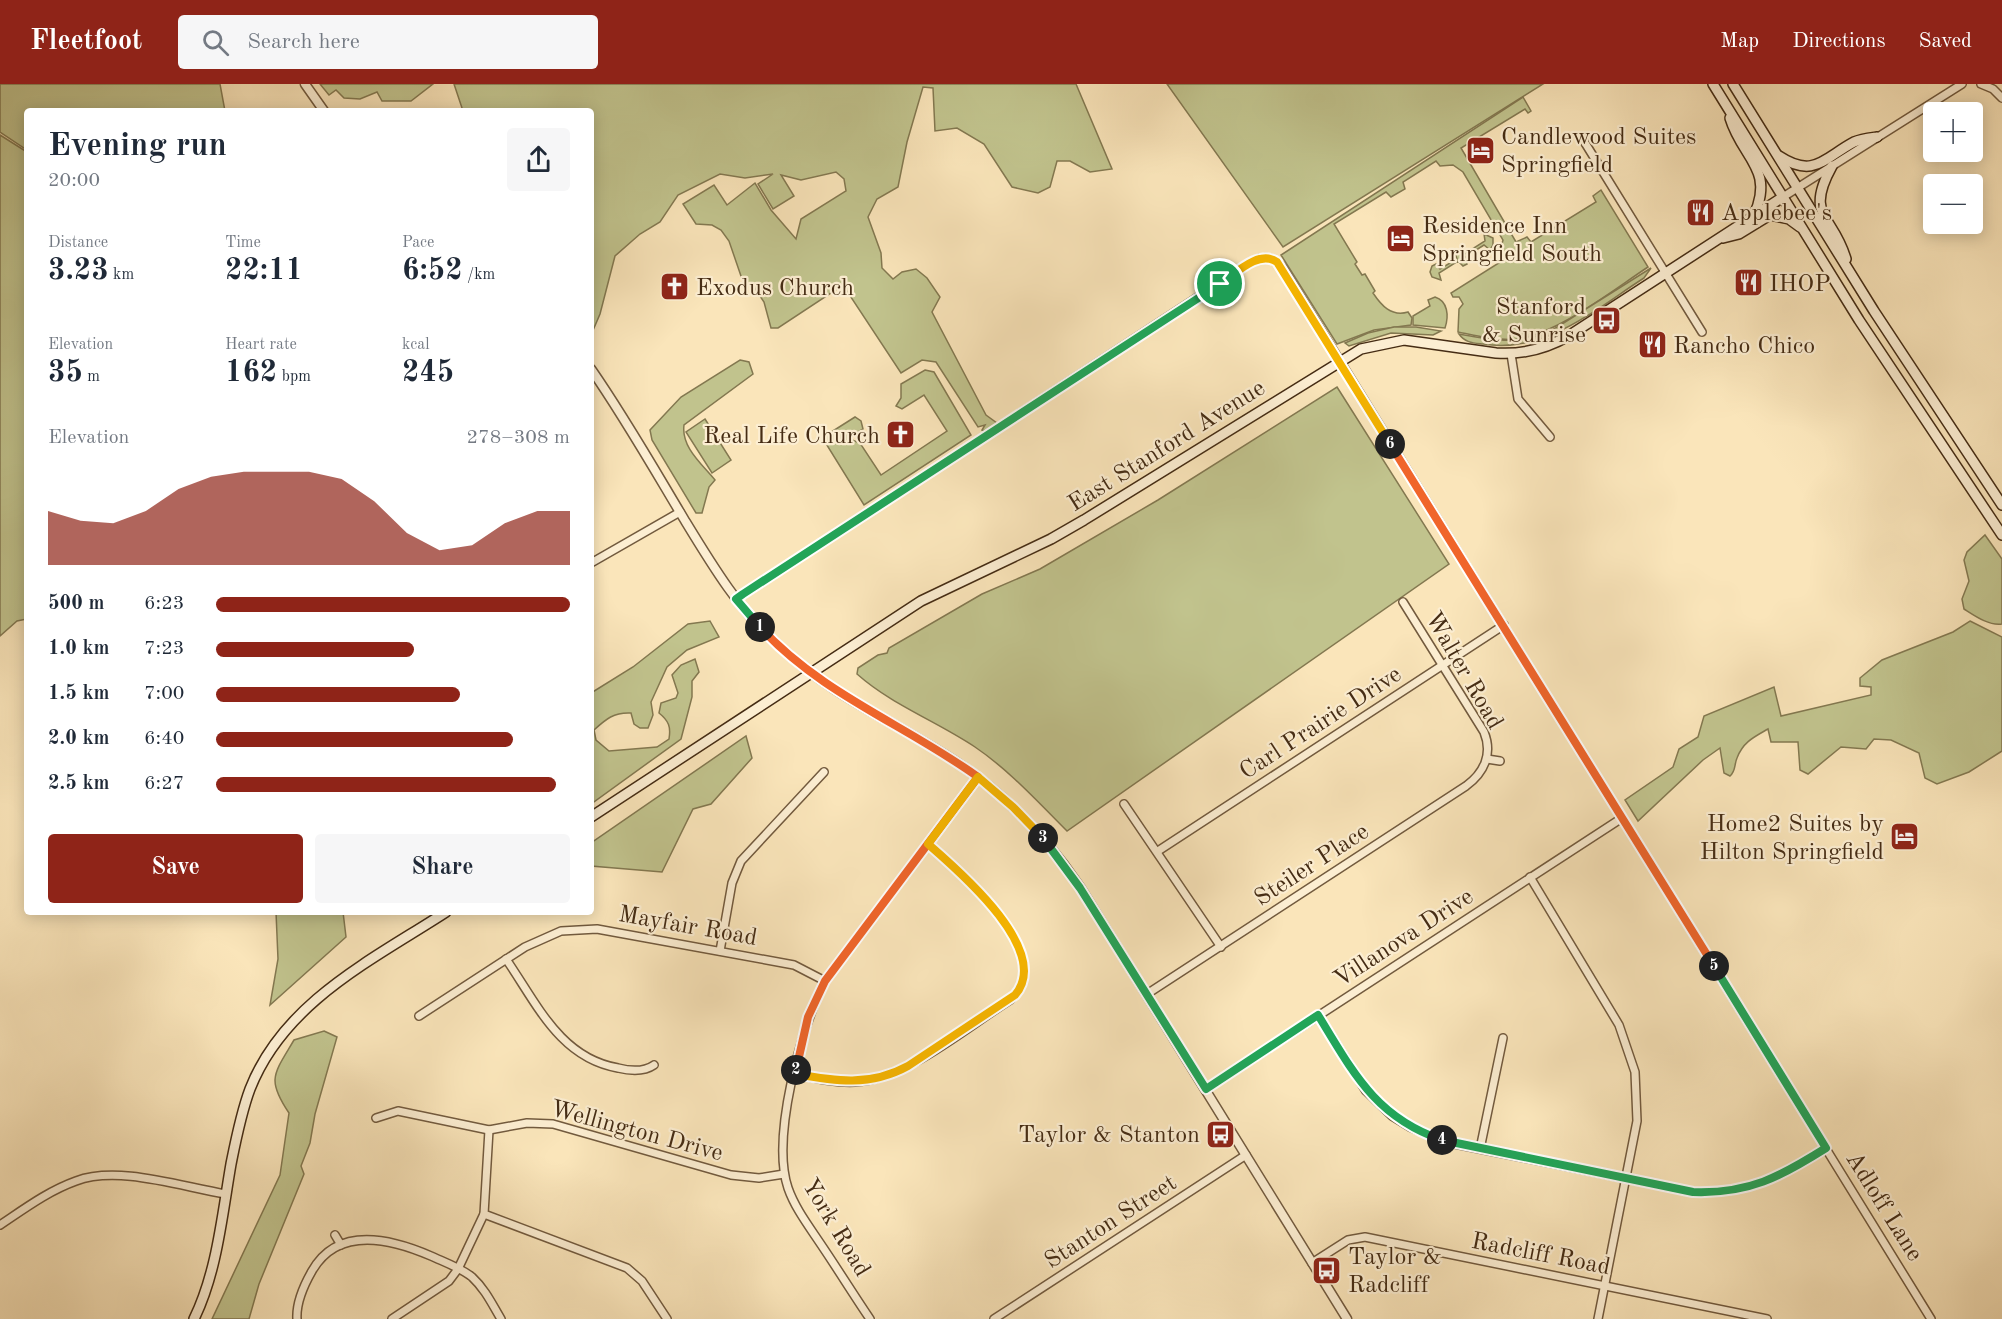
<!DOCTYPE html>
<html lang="en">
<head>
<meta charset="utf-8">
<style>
  body { margin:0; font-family:"Old Standard TT",serif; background:#f6f6f7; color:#1f2937; height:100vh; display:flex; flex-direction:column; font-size:22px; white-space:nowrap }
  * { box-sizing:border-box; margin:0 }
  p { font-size:20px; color:#747a83 }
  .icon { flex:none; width:33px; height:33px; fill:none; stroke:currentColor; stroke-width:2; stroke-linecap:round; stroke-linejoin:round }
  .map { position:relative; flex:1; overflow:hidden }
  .panel { position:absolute; left:24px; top:24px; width:570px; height:807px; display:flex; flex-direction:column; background:#fff; border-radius:6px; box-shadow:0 3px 15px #0003 }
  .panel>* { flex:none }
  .tools { position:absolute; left:1923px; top:18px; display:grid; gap:12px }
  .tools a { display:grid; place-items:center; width:60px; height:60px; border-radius:6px; background:#fff; box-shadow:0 3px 15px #0003; font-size:30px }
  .pin { position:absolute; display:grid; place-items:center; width:51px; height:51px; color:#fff; margin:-26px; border:3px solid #fff; border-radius:50%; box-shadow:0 2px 6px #0007 }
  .km { position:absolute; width:30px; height:30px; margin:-15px; border-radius:50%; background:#222; color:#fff; font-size:16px; line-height:30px; text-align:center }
  .round { display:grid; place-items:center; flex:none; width:63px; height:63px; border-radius:6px; background:#f6f6f7 }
  .summary { display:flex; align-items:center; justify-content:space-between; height:102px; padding:0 24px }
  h1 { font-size:33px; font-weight:600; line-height:45px }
  .figures { display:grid; grid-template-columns:repeat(3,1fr); gap:9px; height:102px; padding:6px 24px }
  .figures div { display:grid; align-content:center }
  .figures b { font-size:30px; font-weight:600 }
  .figures small { font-size:16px; font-weight:400 }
  .figures p { font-size:16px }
  .chart { height:168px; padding:12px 24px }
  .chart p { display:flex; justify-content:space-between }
  .chart svg { width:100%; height:108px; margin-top:6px; fill:#8f2418; opacity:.7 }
  .action { display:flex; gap:12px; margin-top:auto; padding:12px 24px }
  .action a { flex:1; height:69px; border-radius:6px; background:#8f2418; color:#fff; font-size:24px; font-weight:600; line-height:69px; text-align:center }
  .action a+a { background:#f6f6f7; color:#1f2937 }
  ul { padding:0 24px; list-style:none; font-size:20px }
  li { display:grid; grid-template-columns:96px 72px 1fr; align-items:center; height:45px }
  li i { height:15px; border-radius:8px; background:#8f2418 }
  header { display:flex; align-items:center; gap:36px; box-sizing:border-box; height:84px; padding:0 30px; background:#8f2418; color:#fff }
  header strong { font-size:28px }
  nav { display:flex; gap:33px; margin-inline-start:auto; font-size:21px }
  .search { width:420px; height:54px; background:#f6f6f7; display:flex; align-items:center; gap:15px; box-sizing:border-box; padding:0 21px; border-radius:6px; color:#747a83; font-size:22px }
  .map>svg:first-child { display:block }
</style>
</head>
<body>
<header>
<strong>Fleetfoot</strong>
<div class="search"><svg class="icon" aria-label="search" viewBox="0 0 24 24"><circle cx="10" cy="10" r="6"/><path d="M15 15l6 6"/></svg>Search here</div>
<nav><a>Map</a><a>Directions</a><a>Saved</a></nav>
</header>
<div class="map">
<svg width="2002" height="1235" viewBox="0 0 2002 1235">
  <rect width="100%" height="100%" fill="#fae5ba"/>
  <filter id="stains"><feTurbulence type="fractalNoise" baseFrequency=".00333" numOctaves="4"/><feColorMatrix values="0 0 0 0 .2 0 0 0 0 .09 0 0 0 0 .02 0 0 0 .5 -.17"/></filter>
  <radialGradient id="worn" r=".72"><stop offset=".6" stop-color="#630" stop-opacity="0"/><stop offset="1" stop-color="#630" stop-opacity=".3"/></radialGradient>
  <g fill="#c1c38d" stroke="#837850" stroke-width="1.5">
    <path d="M0,0H220L225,27H27V66L0,48Z"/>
    <path d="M320,0H433L411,17H382L377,8L360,15L344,14L336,6L329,11Z"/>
    <path d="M454,0H1076L1112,85L1090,88L1070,77H1057L1050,103L1038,109L1012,103L984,60L957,44L935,47L933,4L923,3L907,58L898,103L877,115L868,133L881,169L882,184L893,195L902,188L916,185L927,194L940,213L932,228L986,331L997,339L1007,336L986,347L982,346L985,341L978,343L936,278L922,276L901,289L843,201L778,244H771L764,218L754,203L742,195L729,157L721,146L712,141L696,140L683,120L714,101L727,121L755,99L771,126L796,155L801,135L846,107L844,95L836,88L801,96L781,91L794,112L773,125L758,100L773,90L745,94L720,90L678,111L660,138L640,150L615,172L600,230L591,251V27H463Z"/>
    <path d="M1167,0H1543L1283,163Z"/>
    <path d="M1523,13L1531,27L1528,29L1525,25L1461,64L1516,158L1527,153L1531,158L1596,118L1593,112L1601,106L1648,183C1613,206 1559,249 1518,255C1498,257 1478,252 1458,248L1459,225L1463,220L1459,213H1453L1451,209L1502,177L1499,171L1503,156L1463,88L1453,81L1440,82L1436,77L1403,98L1405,105L1391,113L1386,108L1334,140L1357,178L1355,180L1362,191L1365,190L1375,207L1373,209C1381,221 1391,233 1408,228L1412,234L1411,241L1374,246L1337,260L1281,171Z"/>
    <path d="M0,51L27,68V535L17,537L0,552Z"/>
    <path d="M1484,150L1493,154V161L1490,166L1484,161L1465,173L1467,180L1463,182L1458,177L1439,189L1441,196L1432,193L1430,188L1432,182L1436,180L1440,185L1457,175L1455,169L1458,166L1463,171L1485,157Z"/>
    <path d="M1651,184L1644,194C1594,226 1546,270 1483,260C1474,259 1465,259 1459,250C1492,256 1522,262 1554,245Z"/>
    <path d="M1435,213C1448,217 1449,232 1445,244L1413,241V232L1430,222L1428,216Z"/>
    <path d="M1394,243H1416L1441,247L1433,251L1391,249L1349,262L1345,259L1368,249Z"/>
    <path d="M740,276L749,278L753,290L684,341C681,363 702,380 715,396L709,403L702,429H696L652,356L650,346L681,313Z"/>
    <path d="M925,286L934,288L971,351L864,421L825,358V352L855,333L861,337L863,345L852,352V356L860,359L881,391L947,347L924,311L902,325L896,322L901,314V300Z"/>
    <path d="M1337,303L1449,480L1067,747C1038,718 1009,686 975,663C936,637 892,621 857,590L858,584L878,571L887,569L889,564L982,510L1040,485L1158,416Z"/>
    <path d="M705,335L731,376L712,389L686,348Z"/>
    <path d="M1985,451L2002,475V540C1989,542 1975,532 1964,525L1962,515L1969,497L1964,476L1967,468Z"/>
    <path d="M710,537L719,553L687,566L667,583L651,618L653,631L648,644H640L634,640L631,629C614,628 606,635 594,646L596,656L609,667L657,663L669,655C671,643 669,637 659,629L661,619L676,614L678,609L672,591L681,581L695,575L699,588L692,597V613L681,655L591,720V609L633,583L688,540Z"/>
    <path d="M1970,537L2002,553V667L1969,688L1937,700L1925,694L1919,669L1891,656L1874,655L1866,665L1841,663L1808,690L1800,686L1798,658H1771L1768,645C1754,653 1743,658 1737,674C1734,681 1736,687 1730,692L1724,689L1720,664L1703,676L1638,737L1625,716L1673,683L1679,665L1698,653L1704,632L1774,603L1781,632L1871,611V603L1860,602V594L1882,576L1953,548Z"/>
    <path d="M746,652L752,674L711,720L693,725L662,788L591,782V759Z"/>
    <path d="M276,828H343L346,853L270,921L278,875Z"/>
    <path d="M324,947L337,953L315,1030L310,1059L301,1082L304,1090L259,1200L249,1235H212L280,1091L289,1029C266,995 274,990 294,956Z"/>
  </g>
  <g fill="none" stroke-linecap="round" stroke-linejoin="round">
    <defs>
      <g id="minor">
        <path d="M1981,0L1993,5L2002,14"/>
        <path d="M1582,54L1702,248"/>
        <path d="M1783,113L1962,0"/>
        <path d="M1511,270L1518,315L1550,353"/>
        <path d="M591,479L680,428"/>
        <path d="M736,515L1253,177C1265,171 1274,173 1282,183L1931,1235"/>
        <path d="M1487,675L1500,677"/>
        <path d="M1124,720L1221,863"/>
        <path d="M1158,767L1504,541"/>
        <path d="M1530,793L1619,941L1635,988L1637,1037L1598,1235"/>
        <path d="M720,867L732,799L741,777L824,688"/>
        <path d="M506,875C537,920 560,974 618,984C630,987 644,988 654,981"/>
        <path d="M1147,910L1466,702C1484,689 1493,670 1484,648L1403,518"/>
        <path d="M1318,931L1366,1007L1392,1032L1410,1043L1450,1059L1693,1108C1749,1110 1780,1093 1826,1064"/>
        <path d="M419,932L525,863L561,847L597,845L794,881L825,897"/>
        <path d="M795,990C814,994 835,999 855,998C905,996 967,943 1010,916C1060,872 960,788 928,760"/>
        <path d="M1206,1005L1622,734"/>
        <path d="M376,1034L398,1027L489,1046L527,1039L553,1040L731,1091L759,1094L784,1090"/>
        <path d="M489,1046L484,1130L627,1184L642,1197L667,1235"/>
        <path d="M1480,1065L1503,954"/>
        <path d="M0,1141C24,1125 48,1107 76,1097C118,1081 182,1103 226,1110"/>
        <path d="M335,1151L341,1161"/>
        <path d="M1312,1179L1348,1156L1365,1153L1767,1235"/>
        <path d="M297,1235C296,1219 304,1201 312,1187C338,1141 392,1155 431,1172C444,1178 461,1184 472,1193C485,1205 492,1220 501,1235"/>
        <path d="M392,1235L449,1197L458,1185L484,1130"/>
        <path d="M870,1235C853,1210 837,1184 820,1159C808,1141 795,1124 788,1104C771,1054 801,943 825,897L978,693"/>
        <path d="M994,1235L1246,1071"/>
      </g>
      <g id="tertiary">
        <path d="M305,0L324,27"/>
        <path d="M591,285C625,334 654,385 684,435C712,481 739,526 779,562C833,613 900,640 961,681C1009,714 1048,756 1080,803L1347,1235"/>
      </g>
      <g id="secondary">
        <path d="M1713,0L1859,236L2002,451"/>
        <path d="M1733,0L1874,227L2002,421"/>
        <path d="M1730,34C1742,74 1775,85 1754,131"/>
        <path d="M1779,72C1814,95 1824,74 1854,58C1861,55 1870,54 1877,53"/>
        <path d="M1832,82C1804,133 1833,130 1846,175"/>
        <path d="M1723,154L1739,150L1770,131L1789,135L1800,143"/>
        <path d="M591,733L921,517L1051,455L1084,436L1361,265L1404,256L1496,269C1523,271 1546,265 1570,251L1783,113"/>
        <path d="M194,1235C217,1188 222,1132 231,1080C236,1055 241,1029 250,1005C284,918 372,876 446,828"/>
      </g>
    </defs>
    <use href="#minor" stroke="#725a3e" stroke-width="10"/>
    <use href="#tertiary" stroke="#725a3e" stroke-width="11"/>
    <use href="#secondary" stroke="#452c14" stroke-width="12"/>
    <use href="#minor" stroke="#fceed2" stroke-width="7"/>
    <use href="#tertiary" stroke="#fceed2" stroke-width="8"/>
    <use href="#secondary" stroke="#fceed2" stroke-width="9"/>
  </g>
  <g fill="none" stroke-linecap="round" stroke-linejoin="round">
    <defs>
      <path id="split-1" d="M760,543L736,515L743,510L1220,200"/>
      <path id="split-2" d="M760,543C821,610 906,641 978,693L825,897L808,933L796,986"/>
      <path id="split-3" d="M796,986L795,990C835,997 870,1003 908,982L1015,911C1053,867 959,787 928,760L978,693L1013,723L1043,754"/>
      <path id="split-4" d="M1043,754L1080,804L1206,1005L1318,931C1353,988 1375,1033 1442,1056"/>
      <path id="split-5" d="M1442,1056L1693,1108C1749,1110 1780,1093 1826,1064L1714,882"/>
      <path id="split-6" d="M1390,360L1714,882"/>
      <path id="split-7" d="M1220,200C1235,190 1259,165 1277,178L1390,360"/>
    </defs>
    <use href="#split-1" stroke="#fff" stroke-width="12"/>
    <use href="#split-2" stroke="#fff" stroke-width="12"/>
    <use href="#split-3" stroke="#fff" stroke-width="12"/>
    <use href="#split-4" stroke="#fff" stroke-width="12"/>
    <use href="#split-5" stroke="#fff" stroke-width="12"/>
    <use href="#split-6" stroke="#fff" stroke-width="12"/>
    <use href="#split-7" stroke="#fff" stroke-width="12"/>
    <use href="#split-1" stroke="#22a559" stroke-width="8"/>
    <use href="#split-2" stroke="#f0652b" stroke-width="8"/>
    <use href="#split-3" stroke="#f5b400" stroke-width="8"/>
    <use href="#split-4" stroke="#22a559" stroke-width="8"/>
    <use href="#split-5" stroke="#22a559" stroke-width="8"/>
    <use href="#split-6" stroke="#f0652b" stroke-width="8"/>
    <use href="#split-7" stroke="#f5b400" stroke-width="8"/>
  </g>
  <defs>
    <symbol id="hotel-square" viewBox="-11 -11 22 22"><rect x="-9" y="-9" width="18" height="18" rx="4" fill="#8f2418" stroke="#fceed2"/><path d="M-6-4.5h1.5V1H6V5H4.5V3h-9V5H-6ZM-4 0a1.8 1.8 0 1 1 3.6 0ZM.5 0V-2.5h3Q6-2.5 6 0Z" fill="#fff"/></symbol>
    <symbol id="restaurant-square" viewBox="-11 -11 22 22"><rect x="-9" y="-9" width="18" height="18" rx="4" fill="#8f2418" stroke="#fceed2"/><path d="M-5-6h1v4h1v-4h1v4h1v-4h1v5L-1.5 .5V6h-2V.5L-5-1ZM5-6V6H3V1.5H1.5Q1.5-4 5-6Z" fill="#fff"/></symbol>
    <symbol id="church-square" viewBox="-11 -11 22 22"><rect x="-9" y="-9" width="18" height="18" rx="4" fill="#8f2418" stroke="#fceed2"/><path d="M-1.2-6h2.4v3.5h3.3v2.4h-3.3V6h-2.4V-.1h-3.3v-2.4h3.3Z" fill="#fff"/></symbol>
    <symbol id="bus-square" viewBox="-11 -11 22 22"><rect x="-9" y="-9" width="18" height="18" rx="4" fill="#8f2418" stroke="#fceed2"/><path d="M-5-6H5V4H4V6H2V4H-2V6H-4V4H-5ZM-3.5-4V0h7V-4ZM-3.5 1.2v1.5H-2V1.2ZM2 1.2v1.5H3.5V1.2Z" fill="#fff"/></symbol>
  </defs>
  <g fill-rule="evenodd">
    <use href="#hotel-square" x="1464" y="50" width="33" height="33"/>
    <use href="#restaurant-square" x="1684" y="112" width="33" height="33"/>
    <use href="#hotel-square" x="1384" y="138" width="33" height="33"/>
    <use href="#restaurant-square" x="1732" y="182" width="33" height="33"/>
    <use href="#church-square" x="658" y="186" width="33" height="33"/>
    <use href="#bus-square" x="1590" y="220" width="33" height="33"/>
    <use href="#restaurant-square" x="1636" y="244" width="33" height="33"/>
    <use href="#church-square" x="884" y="334" width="33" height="33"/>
    <use href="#hotel-square" x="1888" y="736" width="33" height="33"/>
    <use href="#bus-square" x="1204" y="1034" width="33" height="33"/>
    <use href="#bus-square" x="1310" y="1170" width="33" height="33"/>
  </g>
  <g text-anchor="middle" stroke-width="4.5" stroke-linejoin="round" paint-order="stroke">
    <g font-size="24" fill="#452c14" stroke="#fceed2" text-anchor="start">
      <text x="1501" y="60">Candlewood Suites<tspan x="1501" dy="28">Springfield</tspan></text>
      <text x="1721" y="136">Applebee's</text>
      <text x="1422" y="149">Residence Inn<tspan x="1422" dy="28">Springfield South</tspan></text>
      <text x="1769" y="207">IHOP</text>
      <text x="696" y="211">Exodus Church</text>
      <text x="1586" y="230" text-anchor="end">Stanford<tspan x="1586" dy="28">&amp; Sunrise</tspan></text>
      <text x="1673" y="269">Rancho Chico</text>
      <text x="880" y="359" text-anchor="end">Real Life Church</text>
      <text x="1884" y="747" text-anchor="end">Home2 Suites by<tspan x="1884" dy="28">Hilton Springfield</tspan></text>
      <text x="1200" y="1058" text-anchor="end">Taylor &amp; Stanton</text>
      <text x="1348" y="1180">Taylor &amp;<tspan x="1348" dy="28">Radcliff</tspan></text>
    </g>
    <g font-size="24" fill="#452c14" stroke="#fceed2">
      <text transform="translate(1166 361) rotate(-32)" y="8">East Stanford Avenue</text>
      <text transform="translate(1465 586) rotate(60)" y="8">Walter Road</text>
      <text transform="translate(1320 638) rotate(-33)" y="8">Carl Prairie Drive</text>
      <text transform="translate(1311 780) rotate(-33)" y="8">Steiler Place</text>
      <text transform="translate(688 841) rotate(10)" y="8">Mayfair Road</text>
      <text transform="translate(1403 853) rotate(-33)" y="8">Villanova Drive</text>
      <text transform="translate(637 1046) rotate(15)" y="8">Wellington Drive</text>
      <text transform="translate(1885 1122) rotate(58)" y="8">Adloff Lane</text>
      <text transform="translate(1110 1137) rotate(-33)" y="8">Stanton Street</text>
      <text transform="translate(837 1143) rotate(59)" y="8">York Road</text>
      <text transform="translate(1541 1169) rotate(11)" y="8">Radcliff Road</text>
    </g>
  </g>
  <rect width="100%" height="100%" filter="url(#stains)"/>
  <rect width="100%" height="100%" fill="url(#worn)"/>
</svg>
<div class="tools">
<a>+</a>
<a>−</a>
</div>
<div class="pin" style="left:1220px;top:200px;background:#1e9e55"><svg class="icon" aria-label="arrive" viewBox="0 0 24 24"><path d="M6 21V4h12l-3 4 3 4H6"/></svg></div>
<b class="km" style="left:760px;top:543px">1</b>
<b class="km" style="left:796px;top:986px">2</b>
<b class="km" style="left:1043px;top:754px">3</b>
<b class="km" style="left:1442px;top:1056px">4</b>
<b class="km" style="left:1714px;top:882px">5</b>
<b class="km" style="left:1390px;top:360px">6</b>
<section class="panel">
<div class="summary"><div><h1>Evening run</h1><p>20:00</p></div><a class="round"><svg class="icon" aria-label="share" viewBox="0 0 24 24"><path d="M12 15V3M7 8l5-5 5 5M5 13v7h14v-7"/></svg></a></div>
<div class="figures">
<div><p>Distance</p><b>3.23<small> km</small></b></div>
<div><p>Time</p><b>22:11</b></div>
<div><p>Pace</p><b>6:52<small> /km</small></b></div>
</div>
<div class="figures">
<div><p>Elevation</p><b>35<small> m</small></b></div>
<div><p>Heart rate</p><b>162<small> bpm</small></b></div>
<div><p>kcal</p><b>245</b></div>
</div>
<div class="chart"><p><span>Elevation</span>278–308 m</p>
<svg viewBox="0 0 160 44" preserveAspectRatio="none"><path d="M0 44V22L10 26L20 27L30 22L40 13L50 8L60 6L70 6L80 6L90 9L100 18L110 31L120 38L130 36L140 27L150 22L160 22V44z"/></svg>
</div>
<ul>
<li><b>500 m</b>6:23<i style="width:100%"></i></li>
<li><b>1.0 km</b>7:23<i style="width:56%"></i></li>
<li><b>1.5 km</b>7:00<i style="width:69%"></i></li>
<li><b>2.0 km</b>6:40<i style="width:84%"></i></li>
<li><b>2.5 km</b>6:27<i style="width:96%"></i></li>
</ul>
<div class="action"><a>Save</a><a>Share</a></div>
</section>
</div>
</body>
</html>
